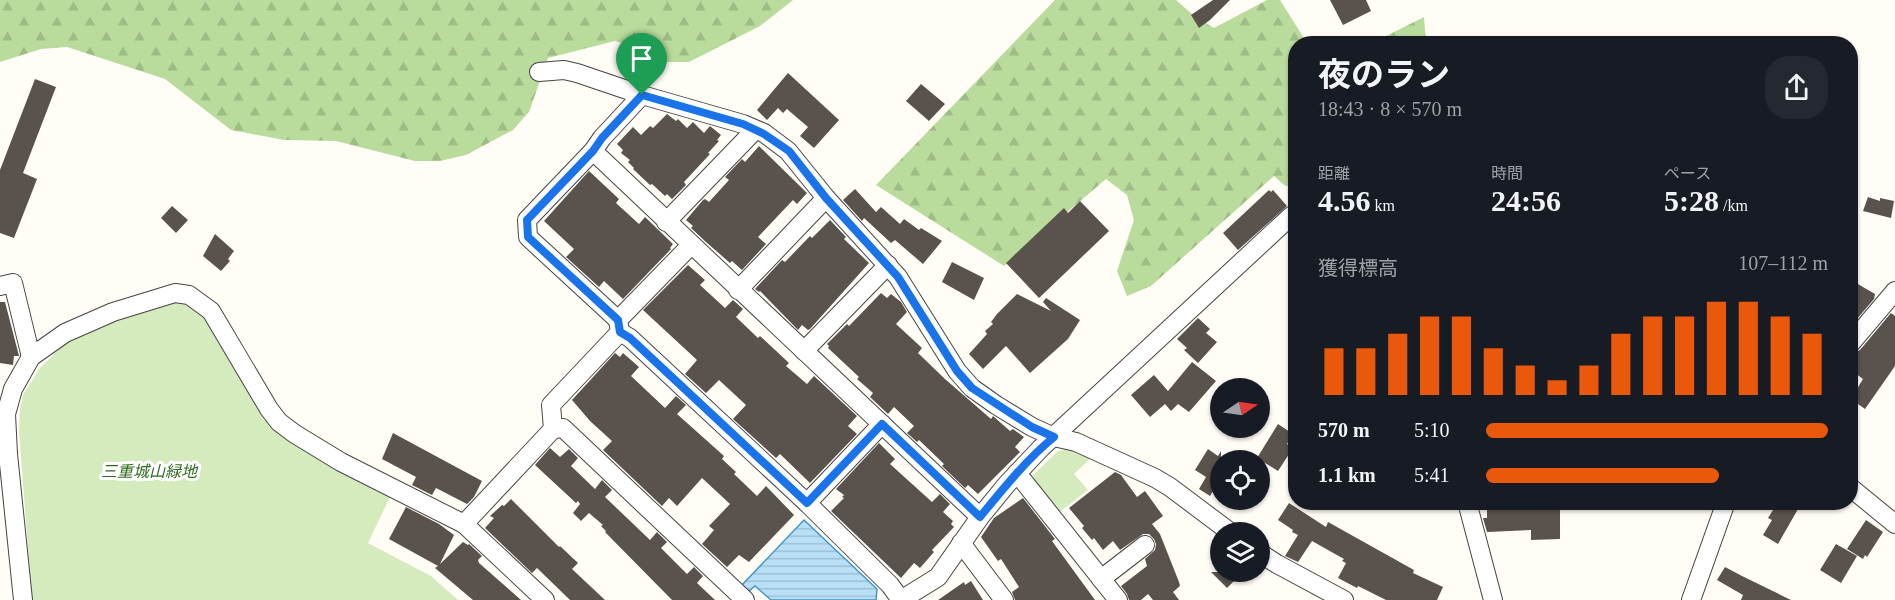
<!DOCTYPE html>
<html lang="ja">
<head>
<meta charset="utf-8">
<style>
  body { margin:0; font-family:"Times New Roman","Noto Sans JP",serif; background:#242831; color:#f1f3f6; height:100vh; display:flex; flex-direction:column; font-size:22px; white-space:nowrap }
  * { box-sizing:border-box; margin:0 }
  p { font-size:20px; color:#9ea1a6 }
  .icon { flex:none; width:33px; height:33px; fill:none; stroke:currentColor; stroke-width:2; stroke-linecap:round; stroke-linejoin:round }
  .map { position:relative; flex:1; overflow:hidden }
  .details { position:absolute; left:1288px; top:36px; width:570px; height:474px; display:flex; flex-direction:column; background:#171b24; border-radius:24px; box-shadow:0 2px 4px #0004 }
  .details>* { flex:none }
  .needle { width:39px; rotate:77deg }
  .fabs { position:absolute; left:1210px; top:378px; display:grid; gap:12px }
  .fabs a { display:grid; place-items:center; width:60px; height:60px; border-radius:50%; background:#171b24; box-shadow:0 2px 4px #0004; font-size:30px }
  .pin { position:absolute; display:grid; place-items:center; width:51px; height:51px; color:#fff; margin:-62px -26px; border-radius:50% 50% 50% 0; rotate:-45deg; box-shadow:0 0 6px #0007 }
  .pin .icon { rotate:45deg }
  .round { display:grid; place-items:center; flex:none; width:63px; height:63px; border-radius:24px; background:#242831 }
  .summary { display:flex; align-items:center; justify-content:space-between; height:102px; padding:0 30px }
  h1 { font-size:33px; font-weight:700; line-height:45px }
  .figures { display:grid; grid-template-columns:repeat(3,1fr); gap:9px; height:102px; padding:6px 30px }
  .figures div { display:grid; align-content:center }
  .figures b { font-size:30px; font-weight:700 }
  .figures small { font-size:16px; font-weight:400 }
  .figures p { font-size:16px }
  .chart { height:168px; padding:12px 30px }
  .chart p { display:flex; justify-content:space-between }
  .chart svg { width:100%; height:108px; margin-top:6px; stroke:#ea580c; stroke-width:6 }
  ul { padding:0 30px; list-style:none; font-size:20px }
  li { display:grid; grid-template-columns:96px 72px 1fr; align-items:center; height:45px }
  li i { height:15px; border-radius:8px; background:#ea580c }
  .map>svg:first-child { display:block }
</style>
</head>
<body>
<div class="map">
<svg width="1895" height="600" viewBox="0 0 1895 600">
  <defs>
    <pattern id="forest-firs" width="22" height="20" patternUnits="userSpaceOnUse" patternTransform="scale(1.5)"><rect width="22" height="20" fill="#b9dc9c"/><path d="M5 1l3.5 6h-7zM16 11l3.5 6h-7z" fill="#9ebc85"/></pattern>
    <pattern id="water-rules" width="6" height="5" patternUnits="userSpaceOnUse" patternTransform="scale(1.5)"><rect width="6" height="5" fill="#b9e0f7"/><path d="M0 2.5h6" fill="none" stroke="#9ebfd3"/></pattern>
  </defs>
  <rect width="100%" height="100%" fill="#fffdf5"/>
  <g fill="#d5ebbd">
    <path d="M173,302H181L202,314L262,413L390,497L368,543L431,576L458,600H32L19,432L20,408L24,393L40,368L67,341L145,309Z"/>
    <path d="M1072,448L1092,457L1074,474L1088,490L1057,514L1035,484L1033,475L1058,451Z"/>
  </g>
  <g fill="url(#forest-firs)">
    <path d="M0,0H793L760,26L689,62H664L640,48L615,41L548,58L529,112L513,130L466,155L440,161H415L336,141L284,140L231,130L165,79L67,47L41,49L0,62Z"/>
    <path d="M1055,0H1176L1193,15L1214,28L1267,0H1280L1307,43L1296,44V189L1284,185L1274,176L1151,286L1127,296L1117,271L1134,220L1127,195L1106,179L1004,266L876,185Z"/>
    <path d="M1424,17L1426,43H1372Z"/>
  </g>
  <path fill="url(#water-rules)" stroke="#3f96cf" stroke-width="1.5" d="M804,520L877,589L876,600H771L755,586L748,592L741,586Z"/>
  <g fill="#5a524d">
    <path d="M1213,0H1230L1210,20L1199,28L1191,15Z"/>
    <path d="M1330,0H1366L1371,11L1343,25Z"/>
    <path d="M788,73L839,120L814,148L800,136L808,127L787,109L783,113L778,108L767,120L757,110Z"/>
    <path d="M35,79L56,87L23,173L37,179L14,238L0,233V170Z"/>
    <path d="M921,84L945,104L929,121L906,101Z"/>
    <path d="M667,114L676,121L678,119L687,128L693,122L704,133L710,126L721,135L717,140L719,141L708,153L710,154L684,182L686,185L672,199L667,194L665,196L652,184L650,185L633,169L634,168L628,162L630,160L621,153L623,150L617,144L633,127L641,135L650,126L653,128Z"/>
    <path d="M759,146L807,193L797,204L793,200L758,237L766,244L742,270L732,261L730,263L706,242L691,228L693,226L686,220L703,200L705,199L709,202L729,180L725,177L742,159L745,162Z"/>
    <path d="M589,171L619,199L616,203L639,224L645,217L673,244L670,248L671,249L623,299L604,281L599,287L566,257L574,249L544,221Z"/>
    <path d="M855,189L876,212L881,207L900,224L904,219L919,230L921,228L942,241L923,264L895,240L891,243L864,218L862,221L843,200Z"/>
    <path d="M1269,190L1271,192L1273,190L1287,206L1238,250L1223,233Z"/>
    <path d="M1868,197L1880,201V198L1894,201L1891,218L1863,211Z"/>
    <path d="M1080,201L1109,231L1039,298L1006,263L1064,208L1068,213Z"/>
    <path d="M172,206L188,220L176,233L161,218Z"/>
    <path d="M830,220L846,237L844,239L869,263L810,329L808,330L802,325L798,330L760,291L759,292L755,289L782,260L785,262L810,236L812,238Z"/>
    <path d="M215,234L234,251L228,259L230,261L221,271L203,256Z"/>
    <path d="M952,262L984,278L974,300L942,282Z"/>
    <path d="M688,265L705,280L700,285L725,308L733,300L743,309L736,317L758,338L760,336L789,363L786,366L807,384L814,376L857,416L848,426L857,434L810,483L780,454L776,458L733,419L746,405L719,380L706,393L685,374L697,360L643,310Z"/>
    <path d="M1851,280L1875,294L1874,299L1851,326Z"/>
    <path d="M881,293L887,298L891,294L901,302L907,312L896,324L922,348L918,353L945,379L991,419L993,416L1010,431L1013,429L1024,437L1015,447L1020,452L978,494L968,485L965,488L942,466L944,464L919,440L917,442L907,433L914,426L894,407L888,414L870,397L873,393L857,379L859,377L828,348L829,346L827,344L847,324L849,326Z"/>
    <path d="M1017,294L1051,311L1043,302L1046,298L1080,320L1068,339L1030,373L1006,346L983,369L969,354L987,334L985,331L993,324L991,322L997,314Z"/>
    <path d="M0,302H5L19,356H14L13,365L0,363Z"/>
    <path d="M1891,313L1895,316V366L1865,409L1851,399L1863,379L1851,370V354L1860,350Z"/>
    <path d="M1198,318L1210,329L1206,333L1217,342L1198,363L1184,350L1187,348L1177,339Z"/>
    <path d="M615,353L620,357L623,353L639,367L631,376L665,408L676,396L686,405L677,414L724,456L722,459L736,472L734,474L757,496L766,486L794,515L749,562L739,555L727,567L702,544L714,530L709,526L730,504L702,478L677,506L669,498L662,506L603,450L612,441L590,421L572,400Z"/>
    <path d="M1192,362L1216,381L1189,412L1178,404L1171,411L1165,404L1150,417L1131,395L1154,375L1168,391Z"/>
    <path d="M1278,424L1293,434L1287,444L1293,448L1278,471L1257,458Z"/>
    <path d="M393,433L482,481L474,497L467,504L436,488L432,495L412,485L416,477L382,459Z"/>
    <path d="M879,443L895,459L890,464L932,502L940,494L950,504L943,512L953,521L951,524L954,527L932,550L934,552L920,568L914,563L901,578L831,511L844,498L842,497L844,495L836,489Z"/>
    <path d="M550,448L560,457L569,449L578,458L571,466L595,489L602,480L612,490L605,497L650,540L657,532L667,542L661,548L687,574L694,567L703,576L697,583L715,600H672L605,532L606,531L601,526L603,525L589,513L581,521L573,513L580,504L578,501L576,503L535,465Z"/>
    <path d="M1208,449L1218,456L1221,451V486L1217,484L1210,496L1199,489L1206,477L1195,470Z"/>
    <path d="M1115,472L1121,475L1137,497L1145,491L1163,516L1152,524L1160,534L1179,582L1180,586L1173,592L1179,600H1153L1148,594L1141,600H1129L1127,594L1121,586L1147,566L1145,559L1155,550L1156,544L1154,539L1149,534H1143L1120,550L1113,541L1103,550L1094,538L1092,540L1082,528L1084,526L1069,508Z"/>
    <path d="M1023,498L1055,539L1052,541L1095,600H1015L1012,592L1019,587L1001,559L998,561L981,537L994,518Z"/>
    <path d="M511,499L559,547L560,546L578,563L572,569L605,600H570L537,568L532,573L485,528L494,518L490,516L502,505L504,506Z"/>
    <path d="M1498,502H1560V539L1531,540V530L1487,532L1483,518H1487V505H1498Z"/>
    <path d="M1778,502H1802L1778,544L1763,535L1772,520L1768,518Z"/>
    <path d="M1289,503L1326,527L1328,522L1414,570L1413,573L1443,587L1437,600H1386L1358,586L1357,588L1338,578L1346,563L1342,561L1344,559L1312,541L1298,562L1285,556L1298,535L1292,532L1293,530L1278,520Z"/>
    <path d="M406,507L439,524L454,535L440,564L463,542L468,545L469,544L482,556L478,560L479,563L521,600H473L435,568L438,566L389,539Z"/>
    <path d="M1866,520L1883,532L1867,557L1865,555L1863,559L1847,549Z"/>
    <path d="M1836,544L1857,556L1841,583L1820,570Z"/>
    <path d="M1725,567L1742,576L1791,600H1741L1743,595L1717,580Z"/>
    <path d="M1211,572H1243L1227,588Z"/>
    <path d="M971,581L983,600H938L964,582L965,585Z"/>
  </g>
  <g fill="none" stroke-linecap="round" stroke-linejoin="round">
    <defs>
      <g id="minor">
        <path d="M539,72L564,70L577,73L642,95L743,124L764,133L788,151L826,198L898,277L957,371L972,388L996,405L1032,427L1054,437L1076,442L1155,478L1170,487L1230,532"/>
        <path d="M593,151L980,517"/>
        <path d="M666,222L755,130"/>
        <path d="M0,286L13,283L31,357"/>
        <path d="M738,290L826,198"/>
        <path d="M618,320L528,237L527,220L593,151L602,138L642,95"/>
        <path d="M620,332L630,338L807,503L890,585L901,600"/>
        <path d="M1851,343L1895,291"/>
        <path d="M804,351L888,265"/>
        <path d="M553,429L563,428L745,600"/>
        <path d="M1017,473L1118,600"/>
        <path d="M1851,488L1895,524"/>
        <path d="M1467,502L1493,600"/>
        <path d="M807,503L882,424"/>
        <path d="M464,524L553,429L551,405L620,332L618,320L691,245"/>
        <path d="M961,543L1004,600"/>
        <path d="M1260,553L1277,564L1344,600"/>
        <path d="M1101,579L1145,545"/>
        <path d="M23,600L8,454L6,414L13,389L31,357L65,333L113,312L175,293L189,295L211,311L269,409L279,422L295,434L341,462L464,524L545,600"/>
        <path d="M901,600L938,577L980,517L1007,484L1041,448L1291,216"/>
        <path d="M1691,600L1726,502"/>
      </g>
    </defs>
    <use href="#minor" stroke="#444" stroke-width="20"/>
    <use href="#minor" stroke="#fff" stroke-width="18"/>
  </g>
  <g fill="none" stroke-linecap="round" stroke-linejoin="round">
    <defs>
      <path id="route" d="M642,95L743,124L764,134L789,151L826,198L898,277L957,371L972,388L1032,427L1054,437C1026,460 1003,489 980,517L882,424L807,503L630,338L620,332L618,320L528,237L527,220L593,151L602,138Z"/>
    </defs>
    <use href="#route" stroke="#fff" stroke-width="12"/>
    <use href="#route" stroke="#1a73e8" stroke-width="8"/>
  </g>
  <g text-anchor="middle" stroke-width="6" stroke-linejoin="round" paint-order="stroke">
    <g font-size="16" font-style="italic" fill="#2f6b1f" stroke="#fff">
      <text x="149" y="477">三重城山緑地</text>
    </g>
  </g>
</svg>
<div class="fabs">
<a><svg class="needle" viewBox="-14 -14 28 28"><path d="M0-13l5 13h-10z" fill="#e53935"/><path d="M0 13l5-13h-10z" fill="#9ea1a6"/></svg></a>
<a><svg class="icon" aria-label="locate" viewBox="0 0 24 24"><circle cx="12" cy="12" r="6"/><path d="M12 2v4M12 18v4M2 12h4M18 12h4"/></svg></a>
<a><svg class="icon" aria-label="layers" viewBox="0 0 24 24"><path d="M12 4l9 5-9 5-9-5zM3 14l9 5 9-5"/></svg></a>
</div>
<div class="pin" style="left:642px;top:95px;background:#1e9e55"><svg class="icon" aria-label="arrive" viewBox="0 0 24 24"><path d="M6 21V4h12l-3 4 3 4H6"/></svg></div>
<section class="details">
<div class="summary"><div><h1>夜のラン</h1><p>18:43 · 8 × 570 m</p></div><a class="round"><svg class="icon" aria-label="share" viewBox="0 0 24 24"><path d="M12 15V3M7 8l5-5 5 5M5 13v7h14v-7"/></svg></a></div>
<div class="figures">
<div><p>距離</p><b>4.56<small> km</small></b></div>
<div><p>時間</p><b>24:56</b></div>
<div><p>ペース</p><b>5:28<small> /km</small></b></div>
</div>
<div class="chart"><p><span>獲得標高</span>107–112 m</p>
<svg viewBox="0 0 160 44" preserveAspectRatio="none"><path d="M5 44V25M15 44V25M25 44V19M35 44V12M45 44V12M55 44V25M65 44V32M75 44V38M85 44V32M95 44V19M105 44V12M115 44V12M125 44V6M135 44V6M145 44V12M155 44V19"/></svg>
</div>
<ul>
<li><b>570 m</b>5:10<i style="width:100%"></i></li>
<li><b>1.1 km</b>5:41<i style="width:68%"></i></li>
</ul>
</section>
</div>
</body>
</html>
